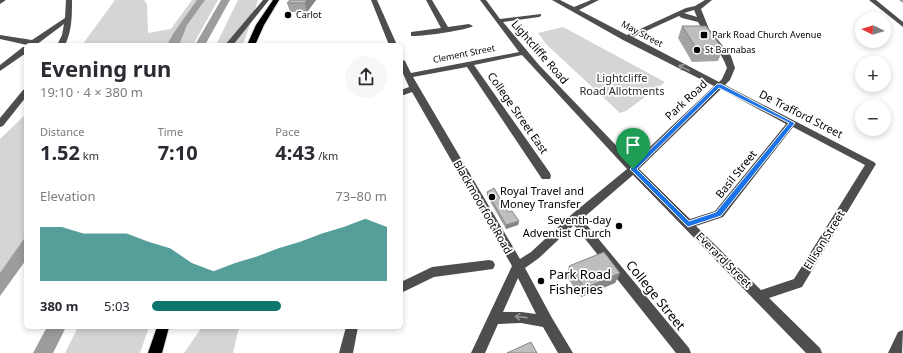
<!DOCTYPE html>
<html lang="en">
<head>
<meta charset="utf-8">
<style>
  body { margin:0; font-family:"Noto Sans",sans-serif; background:#f7f7f7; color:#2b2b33; height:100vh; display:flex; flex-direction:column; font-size:15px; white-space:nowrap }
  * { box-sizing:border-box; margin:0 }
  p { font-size:13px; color:#7c7c81 }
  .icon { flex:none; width:22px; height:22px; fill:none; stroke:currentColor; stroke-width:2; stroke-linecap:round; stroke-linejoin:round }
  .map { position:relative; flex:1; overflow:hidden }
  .details { position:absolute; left:24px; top:43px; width:379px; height:286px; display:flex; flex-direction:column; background:#fff; border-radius:6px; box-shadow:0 2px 6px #0003 }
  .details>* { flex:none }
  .needle { width:26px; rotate:275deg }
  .controls { position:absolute; left:855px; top:12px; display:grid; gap:8px }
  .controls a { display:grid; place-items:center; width:36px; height:36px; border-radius:50%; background:#fff; box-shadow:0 2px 6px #0003; font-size:20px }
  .pin { position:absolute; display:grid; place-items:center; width:34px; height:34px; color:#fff; margin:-41px -17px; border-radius:50% 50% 50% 0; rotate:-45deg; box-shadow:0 0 4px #0007 }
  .pin .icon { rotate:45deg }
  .round { display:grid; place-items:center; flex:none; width:42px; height:42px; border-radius:21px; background:#f7f7f7 }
  .headline { display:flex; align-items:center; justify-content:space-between; height:68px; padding:0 16px }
  h1 { font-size:22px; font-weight:700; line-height:30px }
  .stats { display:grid; grid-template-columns:repeat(3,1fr); gap:6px; height:68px; padding:4px 16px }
  .stats div { display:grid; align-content:center }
  .stats b { font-size:20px; font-weight:700 }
  .stats small { font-size:11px; font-weight:400 }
  .stats p { font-size:11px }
  .chart { height:112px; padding:8px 16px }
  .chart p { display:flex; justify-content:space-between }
  .chart svg { width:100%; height:72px; margin-top:4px; fill:#0f766e; opacity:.7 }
  ul { padding:0 16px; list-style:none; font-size:13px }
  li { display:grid; grid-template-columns:64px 48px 1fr; align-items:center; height:30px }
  li i { height:10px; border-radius:5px; background:#0f766e }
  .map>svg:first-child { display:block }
</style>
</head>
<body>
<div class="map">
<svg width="903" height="353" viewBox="0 0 903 353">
  <rect width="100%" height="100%" fill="#fff"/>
  <g fill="#d5d5d5">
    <path d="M115,0H144L147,4L148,33L171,29L192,0H218L193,45H82Z"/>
    <path d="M238,0H258L243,45H216Z"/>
    <path d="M563,27L665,82L626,111L620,113L546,44L538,33Z"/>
    <path d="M26,114V247L0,280V139Z"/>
    <path d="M78,327H149L140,353H65Z"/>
    <path d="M202,327H239L233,353H184Z"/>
  </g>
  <g fill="#9c9c9c">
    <path d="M197,0H205L187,25L179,45H167L173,34Z"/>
    <path d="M221,0H230L205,45H195Z"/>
    <path d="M26,236V260L0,296V273Z"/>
    <path d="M47,327H66L53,353H33Z"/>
  </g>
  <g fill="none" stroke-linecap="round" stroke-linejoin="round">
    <defs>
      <g id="major">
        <path d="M273,0H279L264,25L255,45H247L256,25Z"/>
        <path d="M157,327H169L162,353H148Z"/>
      </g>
    </defs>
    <use href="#major" stroke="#dbdbdb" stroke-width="2"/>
    <g fill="#4e4e4e" fill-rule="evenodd">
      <path d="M0,0H6L0,4Z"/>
      <path d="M66,0H72C72,16 72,31 65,45H57L62,35L64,24L36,45H27L0,39V35L32,40L65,18Z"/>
      <path d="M263,0H269L233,45H225Z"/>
      <path d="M371,0H377L397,45H389Z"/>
      <path d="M426,0H432L448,27L469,24L473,26C468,30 419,37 411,36V32L441,28Z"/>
      <path d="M480,0H486L500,19L541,14V16L539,17L503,22L539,65L633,163L714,86L623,40L552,0H560L574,7L591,0H599L579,10L627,35L686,8L695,6L705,0H712L701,9L709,29L731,56L735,68L730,80L725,85L874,162L876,164L802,287L769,298L820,348L822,353H806L633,175L582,219L689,348L691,353H676L574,225L539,258L525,268L552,318L573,353H558L543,327L521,323L498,324L485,353H471L512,266L412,92L401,96V90L409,87L401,69V59L405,61L411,73L519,52ZM694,10L697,17L684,13ZM679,16L682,18L698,22C707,39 721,50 727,68L722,79L719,82L633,37ZM522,55L627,169L571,215L531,252L520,259L413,77L467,67L542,179H550L551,176L550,173L474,65ZM721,89L786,124L715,211L690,219L639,169ZM793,127L865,165L794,279L761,290L696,226L723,217ZM518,278L536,314L521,312H503Z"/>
      <path d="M869,0H876L903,22V27Z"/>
      <path d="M23,47H26V53L0,71V65Z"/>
      <path d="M26,89V97L3,126L0,127V118L23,90Z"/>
      <path d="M489,260L493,261L495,265L493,269L434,277L401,293V282L432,267Z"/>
      <path d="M346,327H358L353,353H339Z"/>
      <path d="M903,330L902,353H888L898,332Z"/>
    </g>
    <use href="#major" fill="#000" fill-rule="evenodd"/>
  </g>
  <g fill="#a3a3a3">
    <path d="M290,0H316L307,12H290L287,3Z"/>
    <path d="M899,0H903V3Z"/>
    <path d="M682,26L723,49L718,61L692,62L678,38Z"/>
    <path d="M487,192L508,212L519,221L518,225L506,229L487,196Z"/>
    <path d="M569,266L620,273L615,283L581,297L566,276Z"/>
  </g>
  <g fill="#858585">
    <path d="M307,0H316L307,12L305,3Z"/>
    <path d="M519,221L518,225L506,229V225Z"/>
    <path d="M620,273L615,283L581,297L585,288Z"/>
  </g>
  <g fill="#bebebe" stroke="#858585">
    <path d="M290,0H307L305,3H287Z"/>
    <path d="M682,26H706L723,49H697Z"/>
    <path d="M494,188L508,212L512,211L519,221L506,225L487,192Z"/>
    <path d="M604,252L620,273L585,288L569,266Z"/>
    <path d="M531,342L537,353H507Z"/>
  </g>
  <defs><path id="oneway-shaft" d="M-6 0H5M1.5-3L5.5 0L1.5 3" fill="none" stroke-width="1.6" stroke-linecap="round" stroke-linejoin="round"/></defs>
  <g stroke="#959595">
    <use href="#oneway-shaft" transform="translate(684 68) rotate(-153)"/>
    <use href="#oneway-shaft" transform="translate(521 317) rotate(-174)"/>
  </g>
  <path fill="#1a73e8" stroke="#fff" fill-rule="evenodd" d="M717,84H721L795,123L721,216L688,227L630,169ZM719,88L789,123L716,212L689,221L637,169Z"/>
  <g fill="#000" stroke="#fff" stroke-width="1.5">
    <circle cx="288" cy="15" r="4"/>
    <rect x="700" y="31" width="8" height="8" rx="2"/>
    <circle cx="697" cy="50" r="4"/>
    <circle cx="492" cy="197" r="4"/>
    <circle cx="619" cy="226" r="4"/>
    <circle cx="541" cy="281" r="4"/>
  </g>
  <g text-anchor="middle" stroke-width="3.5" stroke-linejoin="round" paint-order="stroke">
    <g font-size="9" fill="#000" stroke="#fff" text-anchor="start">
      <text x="296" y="18">Carlot</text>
      <text x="712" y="38">Park Road Church Avenue</text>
      <text x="705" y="53">St Barnabas</text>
    </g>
    <g font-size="9" fill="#000" stroke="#fff">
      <text transform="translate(642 34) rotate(28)" y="3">May Street</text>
      <text transform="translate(464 54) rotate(-11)" y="3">Clement Street</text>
    </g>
    <g font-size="11" fill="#000" stroke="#fff">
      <text transform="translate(540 52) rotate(49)" y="4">Lightcliffe Road</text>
      <text transform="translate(686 100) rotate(-43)" y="4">Park Road</text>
      <text transform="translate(518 113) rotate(55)" y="4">College Street East</text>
      <text transform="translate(801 114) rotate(27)" y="4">De Trafford Street</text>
      <text transform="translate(736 174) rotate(-51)" y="4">Basil Street</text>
      <text transform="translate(483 207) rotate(60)" y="4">Blackmoorfoot Road</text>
      <text transform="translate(824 240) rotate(-58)" y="4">Ellison Street</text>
      <text transform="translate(724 260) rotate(45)" y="4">Everard Street</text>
    </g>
    <g font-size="11" fill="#2c2c2c" stroke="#fff">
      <text x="622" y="82">Lightcliffe<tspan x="622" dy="13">Road Allotments</tspan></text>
    </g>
    <g font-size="11" fill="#000" stroke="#fff" text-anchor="start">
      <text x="500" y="195">Royal Travel and<tspan x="500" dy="13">Money Transfer</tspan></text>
      <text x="611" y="224" text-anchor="end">Seventh-day<tspan x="611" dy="13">Adventist Church</tspan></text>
    </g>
    <g font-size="13" fill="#000" stroke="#fff" text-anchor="start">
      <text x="549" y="279">Park Road<tspan x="549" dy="15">Fisheries</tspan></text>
    </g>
    <g font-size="13" fill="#000" stroke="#fff">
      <text transform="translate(656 295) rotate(51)" y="5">College Street</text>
    </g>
  </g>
</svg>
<div class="controls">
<a><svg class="needle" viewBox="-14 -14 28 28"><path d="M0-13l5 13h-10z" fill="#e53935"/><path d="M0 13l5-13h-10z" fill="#7c7c81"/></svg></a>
<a>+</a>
<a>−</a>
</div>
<div class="pin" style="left:633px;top:169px;background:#1e9e55"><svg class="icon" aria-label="arrive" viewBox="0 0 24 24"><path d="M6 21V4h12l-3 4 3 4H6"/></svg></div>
<section class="details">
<div class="headline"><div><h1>Evening run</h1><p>19:10 · 4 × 380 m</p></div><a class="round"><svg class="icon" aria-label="share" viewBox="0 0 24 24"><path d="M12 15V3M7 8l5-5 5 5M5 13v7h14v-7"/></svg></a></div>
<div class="stats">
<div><p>Distance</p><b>1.52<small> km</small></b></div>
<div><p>Time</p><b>7:10</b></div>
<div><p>Pace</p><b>4:43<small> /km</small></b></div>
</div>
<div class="chart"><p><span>Elevation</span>73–80 m</p>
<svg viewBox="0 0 160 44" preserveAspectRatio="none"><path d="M0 44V11L10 11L20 15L30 15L40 15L50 20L60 24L70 33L80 38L90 33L100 29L110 24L120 20L130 15L140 11L150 6L160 11V44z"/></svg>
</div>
<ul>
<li><b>380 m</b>5:03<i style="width:55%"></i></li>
</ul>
</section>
</div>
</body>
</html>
